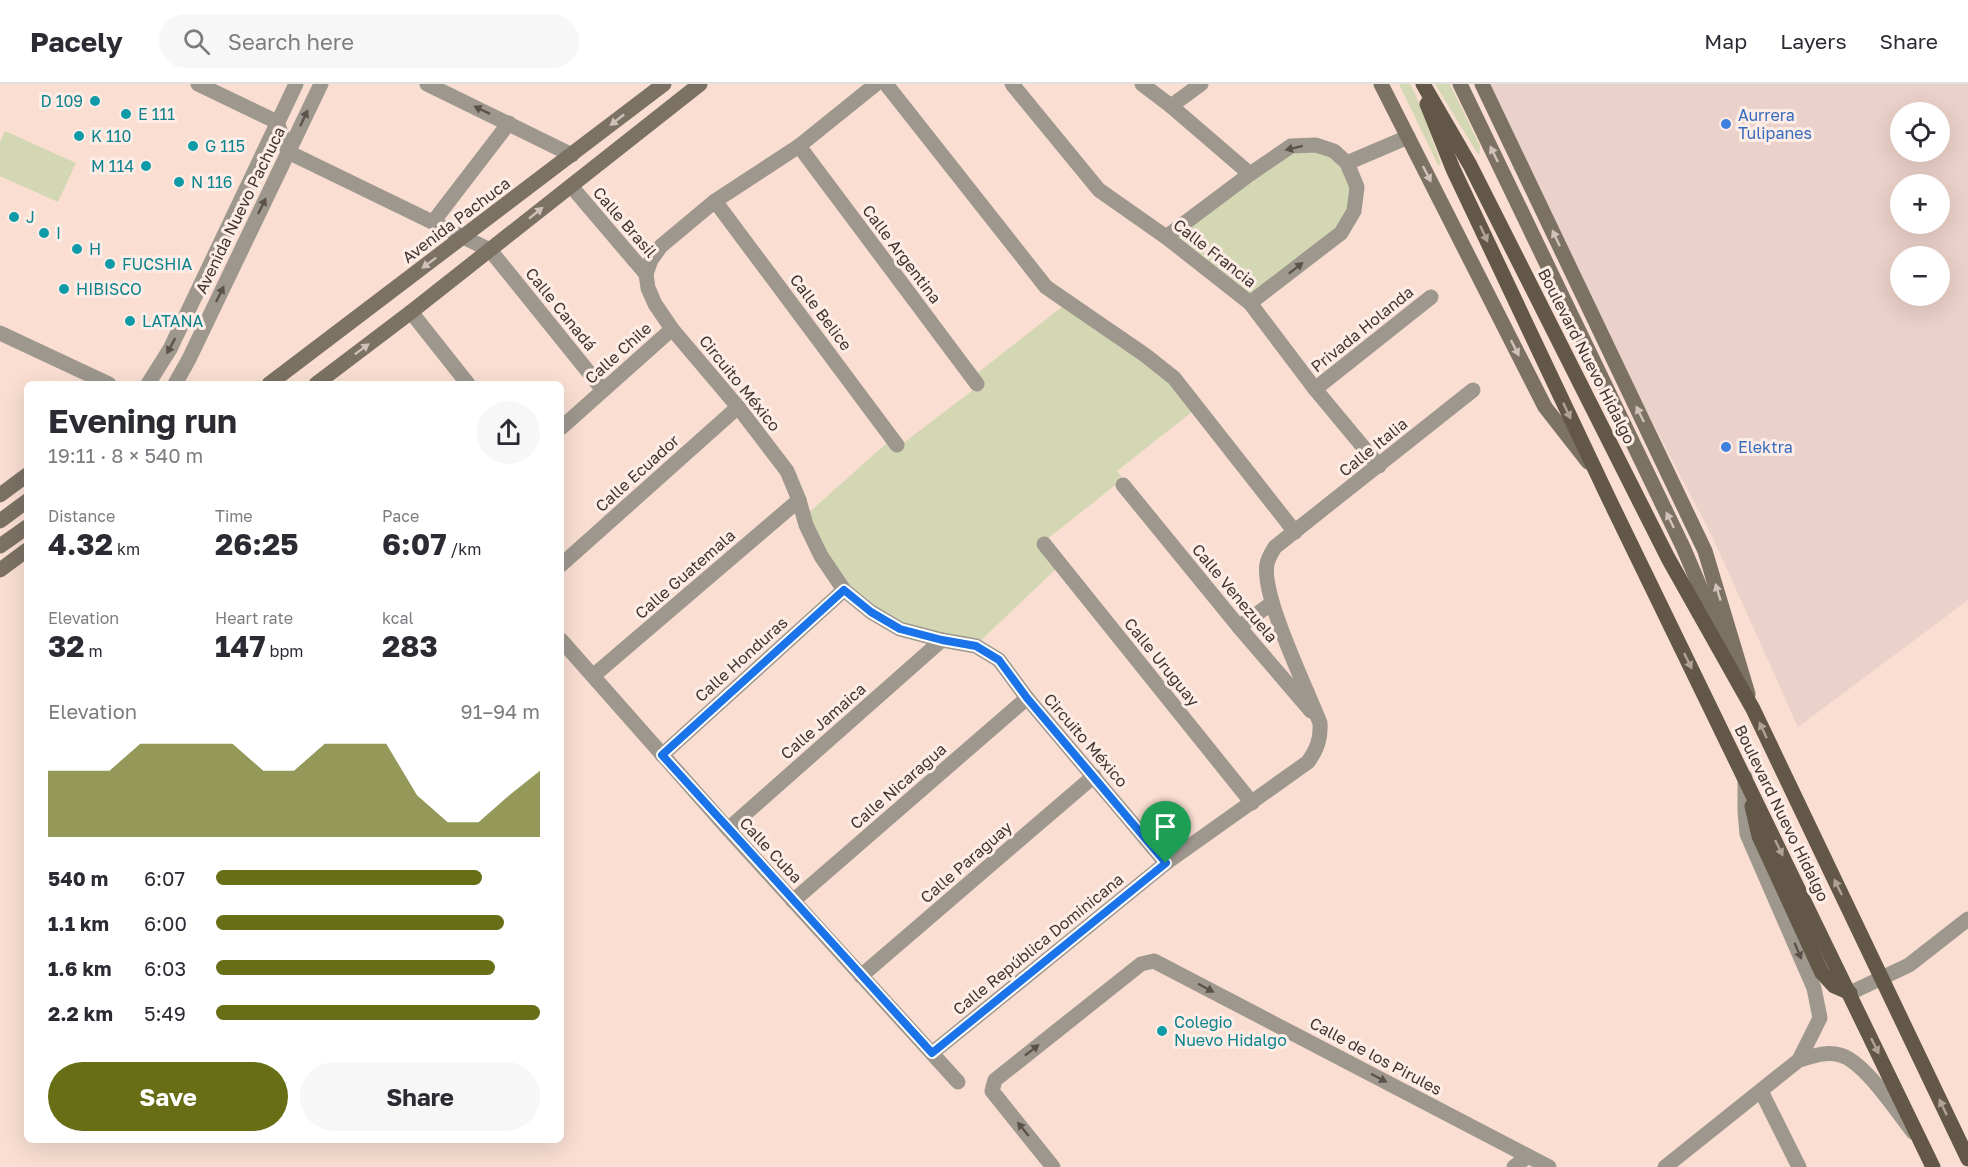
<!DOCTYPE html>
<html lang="en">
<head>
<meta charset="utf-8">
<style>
  body { margin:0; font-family:"Golos Text",sans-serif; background:#f7f7f7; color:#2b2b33; height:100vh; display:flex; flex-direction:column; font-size:22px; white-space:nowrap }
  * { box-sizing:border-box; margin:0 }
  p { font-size:20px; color:#7c7c81 }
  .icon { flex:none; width:33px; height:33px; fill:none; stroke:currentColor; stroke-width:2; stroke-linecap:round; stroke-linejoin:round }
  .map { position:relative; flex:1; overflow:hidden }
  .side { position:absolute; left:24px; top:297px; width:540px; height:762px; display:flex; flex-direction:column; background:#fff; border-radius:9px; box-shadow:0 6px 24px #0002 }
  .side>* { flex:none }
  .tools { position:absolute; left:1890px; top:18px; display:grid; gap:12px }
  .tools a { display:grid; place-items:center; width:60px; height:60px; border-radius:50%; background:#fff; box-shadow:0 6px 24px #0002; font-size:30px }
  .pin { position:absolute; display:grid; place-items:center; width:51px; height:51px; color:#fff; margin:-62px -26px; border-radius:50% 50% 50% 0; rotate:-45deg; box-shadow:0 0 6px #0007 }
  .pin .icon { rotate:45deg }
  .round { display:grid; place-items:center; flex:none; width:63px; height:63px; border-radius:32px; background:#f7f7f7 }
  .headline { display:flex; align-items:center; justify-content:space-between; height:102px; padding:0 24px }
  h1 { font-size:33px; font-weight:700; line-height:45px }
  .metrics { display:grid; grid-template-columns:repeat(3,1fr); gap:9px; height:102px; padding:6px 24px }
  .metrics div { display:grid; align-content:center }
  .metrics b { font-size:30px; font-weight:700 }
  .metrics small { font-size:16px; font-weight:400 }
  .metrics p { font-size:16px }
  .chart { height:168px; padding:12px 24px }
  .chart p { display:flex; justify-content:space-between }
  .chart svg { width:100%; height:108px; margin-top:6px; fill:#676e15; opacity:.7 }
  .cta { display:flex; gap:12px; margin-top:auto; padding:12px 24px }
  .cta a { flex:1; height:69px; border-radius:36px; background:#676e15; color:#fff; font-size:24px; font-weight:700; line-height:69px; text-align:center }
  .cta a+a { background:#f7f7f7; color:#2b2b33 }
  ul { padding:0 24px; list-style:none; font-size:20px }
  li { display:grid; grid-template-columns:96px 72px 1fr; align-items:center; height:45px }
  li i { height:15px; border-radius:8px; background:#676e15 }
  header { display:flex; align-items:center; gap:36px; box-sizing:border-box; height:84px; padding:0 30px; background:#fff; border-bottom:2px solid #e1e1e2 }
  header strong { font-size:28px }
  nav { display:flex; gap:33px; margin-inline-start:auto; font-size:21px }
  .search { width:420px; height:54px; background:#f7f7f7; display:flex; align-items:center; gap:15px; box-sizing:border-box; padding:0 21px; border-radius:33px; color:#7c7c81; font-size:22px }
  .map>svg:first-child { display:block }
</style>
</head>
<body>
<header>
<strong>Pacely</strong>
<div class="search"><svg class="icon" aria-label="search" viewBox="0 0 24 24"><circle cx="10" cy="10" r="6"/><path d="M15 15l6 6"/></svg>Search here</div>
<nav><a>Map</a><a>Layers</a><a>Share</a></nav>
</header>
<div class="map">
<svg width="1968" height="1083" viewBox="0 0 1968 1083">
  <rect width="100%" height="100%" fill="#f9ded1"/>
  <path fill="#ead1c9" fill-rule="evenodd" d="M1482,0H1968V516L1798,643L1713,454L1477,3ZM1900,28H1940V68H1900ZM1900,100H1940V140H1900ZM1900,172H1940V212H1900Z"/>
  <g fill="#d4d7b4">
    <path d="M1399,0H1410C1423,22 1431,55 1441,80L1438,81Z"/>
    <path d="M1435,0H1450L1480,62L1479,72Z"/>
    <path d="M5,47L76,79L58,118L0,92V58Z"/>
    <path d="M1316,61L1347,79L1354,127L1250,219L1166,153L1291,62Z"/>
    <path d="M1063,222L1150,270L1197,324L1117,387L1123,395L1041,460L1058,483L977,560L900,543L844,504L805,432L890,356L898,363L981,300L975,291Z"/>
  </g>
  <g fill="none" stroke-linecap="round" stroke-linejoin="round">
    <g stroke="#9d978e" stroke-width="15">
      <path d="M198,0L277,38L288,68"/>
      <path d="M427,0L572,71"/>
      <path d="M876,0L799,62L715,117L661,162L651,176L646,190L648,204L655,220L672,245L738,323L787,387L799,416L806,441L821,472L844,506L871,528L900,545L942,556L976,562L999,576L1027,614L1166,779"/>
      <path d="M886,0L1046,203L1145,271L1174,294L1295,448"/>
      <path d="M1012,0L1099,106L1166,153L1250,219L1315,305L1379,382"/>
      <path d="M1142,0L1171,22L1250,90"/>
      <path d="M1171,22L1201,0"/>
      <path d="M799,62L977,300"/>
      <path d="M288,68L490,166L603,306"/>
      <path d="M1347,79L1408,53"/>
      <path d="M577,109L646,190"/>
      <path d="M715,117L897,361"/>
      <path d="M433,138L509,39"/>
      <path d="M1166,153L1250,90L1291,62L1316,61L1334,67L1347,79L1357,103L1354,127L1341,149L1250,219"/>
      <path d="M411,228L468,300"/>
      <path d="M0,249L109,300"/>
      <path d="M148,300L170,265L296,0"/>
      <path d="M175,300L189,275L321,0"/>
      <path d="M1315,305L1431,213"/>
      <path d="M561,344L672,245"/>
      <path d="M1123,401L1239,543L1311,627"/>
      <path d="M1044,460L1252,719"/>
      <path d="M561,481L738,323"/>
      <path d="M1239,543L1272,519"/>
      <path d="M561,556L728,745L958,998"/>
      <path d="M593,592L799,416"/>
      <path d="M662,671L844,506"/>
      <path d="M728,745L942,556"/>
      <path d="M793,817L1027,614"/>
      <path d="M861,892L1094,692"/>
      <path d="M1850,909L1909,881L1968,835"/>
      <path d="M932,969L1166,779L1308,678C1317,665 1321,655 1320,639C1307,605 1261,512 1267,480C1268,474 1272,468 1275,463L1473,306"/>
      <path d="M1761,1007L1799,1083"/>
      <path d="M1053,1083L992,1007L995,996L1141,880L1154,877L1549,1083"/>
      <path d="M1514,1083L1528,1072"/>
    </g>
    <g stroke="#9d978e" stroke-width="15">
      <path d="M1745,693V727L1747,750L1814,904L1820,934L1799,976"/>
      <path d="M1665,1083L1799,976C1813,972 1826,967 1840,971C1864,977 1897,1028 1913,1048"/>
    </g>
    <g stroke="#7b7264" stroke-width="15">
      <path d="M1381,0L1545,323L1588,378"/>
      <path d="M1460,0L1683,463L1732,578"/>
      <path d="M1482,0L1705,467L1748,610"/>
      <path d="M269,300L664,0"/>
      <path d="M316,300L411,228L700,0"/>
      <path d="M0,411L27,391"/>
      <path d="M0,437L27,417"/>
      <path d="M0,462L27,443"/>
      <path d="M0,486L27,466"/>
    </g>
    <g stroke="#635848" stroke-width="15">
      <path d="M1423,0L1470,81L1668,474L1753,625L1968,1075"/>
      <path d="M1427,20L1453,85L1609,415L1933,1083"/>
      <path d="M1752,722L1759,752L1822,889L1834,902L1850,909"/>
    </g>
  </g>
  <defs><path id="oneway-solid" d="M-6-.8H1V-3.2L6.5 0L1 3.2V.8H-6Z" transform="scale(1.5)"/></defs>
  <g fill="#5c524c">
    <use href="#oneway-solid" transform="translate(482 26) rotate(-154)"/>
    <use href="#oneway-solid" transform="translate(304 34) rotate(-65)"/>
    <use href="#oneway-solid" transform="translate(1294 64) rotate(166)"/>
    <use href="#oneway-solid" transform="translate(262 122) rotate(-64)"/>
    <use href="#oneway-solid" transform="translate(1296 184) rotate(-38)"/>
    <use href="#oneway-solid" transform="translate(220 210) rotate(-64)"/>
    <use href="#oneway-solid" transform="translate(171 262) rotate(118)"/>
    <use href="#oneway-solid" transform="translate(1798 867) rotate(67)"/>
    <use href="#oneway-solid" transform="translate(1206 904) rotate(28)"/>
    <use href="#oneway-solid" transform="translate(1032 966) rotate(-38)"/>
    <use href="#oneway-solid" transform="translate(1379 994) rotate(28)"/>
    <use href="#oneway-solid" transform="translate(1023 1045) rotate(-129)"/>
  </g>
  <g fill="#d0c2b8">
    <use href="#oneway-solid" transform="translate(617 36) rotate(142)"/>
    <use href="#oneway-solid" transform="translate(1494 70) rotate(-116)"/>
    <use href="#oneway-solid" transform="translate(1427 90) rotate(63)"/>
    <use href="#oneway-solid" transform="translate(536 129) rotate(-39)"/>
    <use href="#oneway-solid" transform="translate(1556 154) rotate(-115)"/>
    <use href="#oneway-solid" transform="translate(429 179) rotate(143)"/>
    <use href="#oneway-solid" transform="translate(1515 264) rotate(63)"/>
    <use href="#oneway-solid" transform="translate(362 265) rotate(-37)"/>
    <use href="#oneway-solid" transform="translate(1640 330) rotate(-116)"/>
    <use href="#oneway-solid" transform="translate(1670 436) rotate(-116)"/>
    <use href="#oneway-solid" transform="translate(1718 508) rotate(-107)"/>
  </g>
  <g fill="#b0a297">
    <use href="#oneway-solid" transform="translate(1484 150) rotate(65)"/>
    <use href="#oneway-solid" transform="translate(1567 327) rotate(65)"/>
    <use href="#oneway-solid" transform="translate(1688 577) rotate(64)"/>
    <use href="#oneway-solid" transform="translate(1763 646) rotate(-115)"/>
    <use href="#oneway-solid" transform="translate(1779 764) rotate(64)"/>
    <use href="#oneway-solid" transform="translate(1838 803) rotate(-116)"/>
    <use href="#oneway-solid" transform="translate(1875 962) rotate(64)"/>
    <use href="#oneway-solid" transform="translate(1943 1023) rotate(-115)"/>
  </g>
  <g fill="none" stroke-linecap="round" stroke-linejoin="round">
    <defs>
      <path id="route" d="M844,506L871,528L900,545L942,556L976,562L999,576L1027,614L1166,779L932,969L662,671Z"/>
    </defs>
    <use href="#route" stroke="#fff" stroke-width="12"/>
    <use href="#route" stroke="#1a73e8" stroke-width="8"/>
  </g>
  <g fill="#0f9aa8" stroke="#feede6" stroke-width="2">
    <circle cx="95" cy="17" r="6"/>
    <circle cx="126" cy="30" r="6"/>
    <circle cx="79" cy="52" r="6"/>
    <circle cx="193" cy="62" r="6"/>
    <circle cx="146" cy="82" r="6"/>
    <circle cx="179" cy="98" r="6"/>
    <circle cx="14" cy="133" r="6"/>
    <circle cx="44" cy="149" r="6"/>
    <circle cx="77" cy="165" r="6"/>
    <circle cx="110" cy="180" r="6"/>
    <circle cx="64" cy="205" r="6"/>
    <circle cx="130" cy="237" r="6"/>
    <circle cx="1162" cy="947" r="6"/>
  </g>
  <g fill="#3f7fe0" stroke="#feede6" stroke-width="2">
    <circle cx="1726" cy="40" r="6"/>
    <circle cx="1726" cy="363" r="6"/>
  </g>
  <g text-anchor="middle" stroke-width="6" stroke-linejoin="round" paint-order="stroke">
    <g font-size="16" fill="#0d838f" stroke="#feede6" text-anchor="start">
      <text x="83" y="23" text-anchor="end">D 109</text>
      <text x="138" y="36">E 111</text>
      <text x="91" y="58">K 110</text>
      <text x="205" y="68">G 115</text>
      <text x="134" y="88" text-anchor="end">M 114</text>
      <text x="191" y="104">N 116</text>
      <text x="26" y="139">J</text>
      <text x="56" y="155">I</text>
      <text x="89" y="171">H</text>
      <text x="122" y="186">FUCSHIA</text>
      <text x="76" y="211">HIBISCO</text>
      <text x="142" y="243">LATANA</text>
      <text x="1174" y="944">Colegio<tspan x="1174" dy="18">Nuevo Hidalgo</tspan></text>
    </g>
    <g font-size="16" fill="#366cbe" stroke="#feede6" text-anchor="start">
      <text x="1738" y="37">Aurrera<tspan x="1738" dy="18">Tulipanes</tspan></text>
      <text x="1738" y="369">Elektra</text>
    </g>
    <g font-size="16" fill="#403530" stroke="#feede6">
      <text transform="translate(240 126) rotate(-64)" y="6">Avenida Nuevo Pachuca</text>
      <text transform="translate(456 136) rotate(-37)" y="6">Avenida Pachuca</text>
      <text transform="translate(625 138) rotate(49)" y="6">Calle Brasil</text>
      <text transform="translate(1215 169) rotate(38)" y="6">Calle Francia</text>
      <text transform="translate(902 170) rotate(53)" y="6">Calle Argentina</text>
      <text transform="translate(561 225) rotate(51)" y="6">Calle Canadá</text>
      <text transform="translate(821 228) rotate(53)" y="6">Calle Belice</text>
      <text transform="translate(1362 245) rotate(-39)" y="6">Privada Holanda</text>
      <text transform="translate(618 269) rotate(-42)" y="6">Calle Chile</text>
      <text transform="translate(1587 272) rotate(63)" y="6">Boulevard Nuevo Hidalgo</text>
      <text transform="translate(740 299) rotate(51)" y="6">Circuito México</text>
      <text transform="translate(1373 363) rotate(-39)" y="6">Calle Italia</text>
      <text transform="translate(637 389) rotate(-42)" y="6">Calle Ecuador</text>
      <text transform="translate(685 490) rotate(-41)" y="6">Calle Guatemala</text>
      <text transform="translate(1235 509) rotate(50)" y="6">Calle Venezuela</text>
      <text transform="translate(741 575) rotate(-42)" y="6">Calle Honduras</text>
      <text transform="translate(1162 578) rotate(51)" y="6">Calle Uruguay</text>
      <text transform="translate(823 637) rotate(-41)" y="6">Calle Jamaica</text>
      <text transform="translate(1086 656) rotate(49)" y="6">Circuito México</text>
      <text transform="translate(898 702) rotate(-41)" y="6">Calle Nicaragua</text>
      <text transform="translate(1782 729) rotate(64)" y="6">Boulevard Nuevo Hidalgo</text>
      <text transform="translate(771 766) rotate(47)" y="6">Calle Cuba</text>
      <text transform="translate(966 778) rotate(-41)" y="6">Calle Paraguay</text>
      <text transform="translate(1038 860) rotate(-39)" y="6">Calle República Dominicana</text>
      <text transform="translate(1376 972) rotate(28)" y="6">Calle de los Pirules</text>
    </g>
  </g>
</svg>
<div class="tools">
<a><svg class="icon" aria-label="locate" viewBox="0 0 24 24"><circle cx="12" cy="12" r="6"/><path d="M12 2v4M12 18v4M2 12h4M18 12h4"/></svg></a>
<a>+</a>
<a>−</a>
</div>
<div class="pin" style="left:1166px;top:779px;background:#1e9e55"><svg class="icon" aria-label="arrive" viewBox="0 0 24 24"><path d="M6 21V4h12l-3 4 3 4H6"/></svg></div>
<section class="side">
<div class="headline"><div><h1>Evening run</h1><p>19:11 · 8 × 540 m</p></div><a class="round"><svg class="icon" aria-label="share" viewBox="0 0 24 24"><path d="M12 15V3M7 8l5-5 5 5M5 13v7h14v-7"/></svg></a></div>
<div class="metrics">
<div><p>Distance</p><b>4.32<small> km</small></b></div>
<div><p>Time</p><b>26:25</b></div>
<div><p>Pace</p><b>6:07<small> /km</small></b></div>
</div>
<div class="metrics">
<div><p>Elevation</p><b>32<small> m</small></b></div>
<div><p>Heart rate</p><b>147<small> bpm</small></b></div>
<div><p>kcal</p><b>283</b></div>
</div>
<div class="chart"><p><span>Elevation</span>91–94 m</p>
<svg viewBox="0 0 160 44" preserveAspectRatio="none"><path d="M0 44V17L10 17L20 17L30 6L40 6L50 6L60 6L70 17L80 17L90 6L100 6L110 6L120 27L130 38L140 38L150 27L160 17V44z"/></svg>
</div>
<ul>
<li><b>540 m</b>6:07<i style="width:82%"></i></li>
<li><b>1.1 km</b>6:00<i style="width:89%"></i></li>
<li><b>1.6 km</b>6:03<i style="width:86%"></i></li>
<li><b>2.2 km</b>5:49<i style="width:100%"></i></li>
</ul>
<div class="cta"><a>Save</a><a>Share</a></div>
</section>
</div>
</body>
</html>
